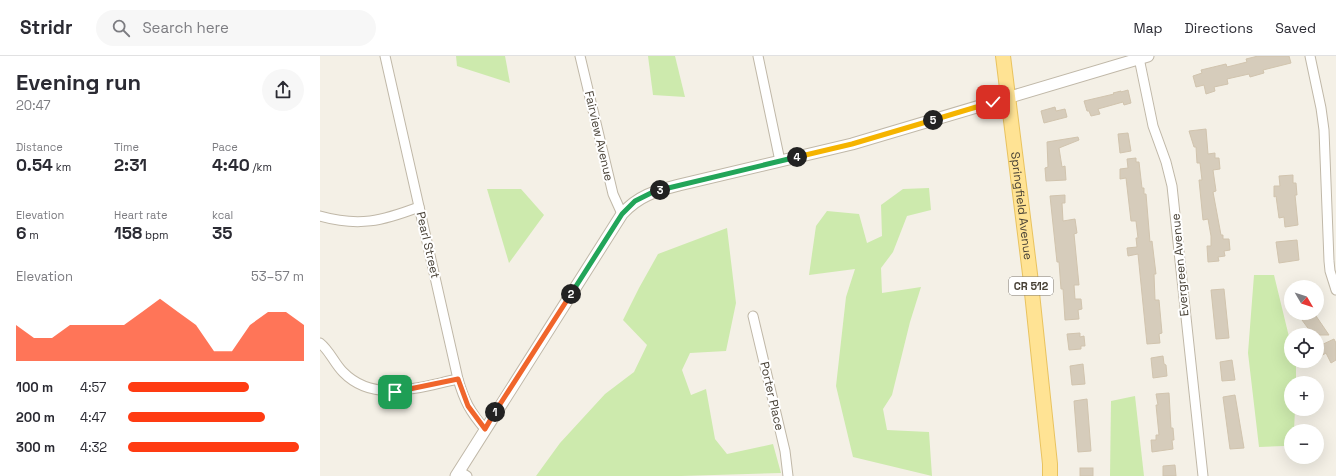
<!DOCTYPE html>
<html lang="en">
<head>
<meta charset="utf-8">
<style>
  body { margin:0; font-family:"Space Grotesk",sans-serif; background:#f7f7f7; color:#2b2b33; height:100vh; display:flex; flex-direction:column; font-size:15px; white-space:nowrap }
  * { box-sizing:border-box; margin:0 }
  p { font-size:13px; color:#7c7c81 }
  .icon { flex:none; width:22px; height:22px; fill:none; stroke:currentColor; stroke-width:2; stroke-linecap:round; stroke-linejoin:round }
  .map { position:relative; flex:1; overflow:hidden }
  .side { display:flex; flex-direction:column; background:#fff; width:320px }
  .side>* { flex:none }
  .needle { width:26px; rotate:129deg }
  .tools { position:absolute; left:964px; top:224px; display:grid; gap:8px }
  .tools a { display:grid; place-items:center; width:40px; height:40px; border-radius:50%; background:#fff; box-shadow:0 4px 16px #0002; font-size:20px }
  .pin { position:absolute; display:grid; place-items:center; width:34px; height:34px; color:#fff; margin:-17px; border-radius:8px; box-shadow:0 2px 6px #0006 }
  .km { position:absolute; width:20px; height:20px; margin:-10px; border-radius:50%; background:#222; color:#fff; font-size:11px; line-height:20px; text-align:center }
  .round { display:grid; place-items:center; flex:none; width:42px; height:42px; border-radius:21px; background:#f7f7f7 }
  .headline { display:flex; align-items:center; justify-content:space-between; height:68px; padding:0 16px }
  h1 { font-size:22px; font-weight:700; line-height:30px }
  .metrics { display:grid; grid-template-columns:repeat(3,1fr); gap:6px; height:68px; padding:4px 16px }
  .metrics div { display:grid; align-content:center }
  .metrics b { font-size:17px; font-weight:700 }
  .metrics small { font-size:11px; font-weight:400 }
  .metrics p { font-size:11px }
  .chart { height:112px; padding:8px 16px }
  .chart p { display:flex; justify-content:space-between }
  .chart svg { width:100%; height:72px; margin-top:4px; fill:#ff3b12; opacity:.7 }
  ul { padding:0 16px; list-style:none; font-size:13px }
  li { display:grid; grid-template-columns:64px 48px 1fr; align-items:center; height:30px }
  li i { height:10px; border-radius:5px; background:#ff3b12 }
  header { display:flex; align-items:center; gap:24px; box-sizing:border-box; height:56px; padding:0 20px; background:#fff; border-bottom:1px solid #e1e1e2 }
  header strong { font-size:19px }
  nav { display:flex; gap:22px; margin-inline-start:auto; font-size:14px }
  .search { width:280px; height:36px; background:#f7f7f7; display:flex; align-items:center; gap:10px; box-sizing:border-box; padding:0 14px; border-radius:22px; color:#7c7c81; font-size:15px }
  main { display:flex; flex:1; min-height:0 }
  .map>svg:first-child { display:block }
</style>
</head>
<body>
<header>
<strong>Stridr</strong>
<div class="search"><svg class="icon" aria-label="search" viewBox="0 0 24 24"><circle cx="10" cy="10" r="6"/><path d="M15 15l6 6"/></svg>Search here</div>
<nav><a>Map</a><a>Directions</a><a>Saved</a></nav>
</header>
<main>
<section class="side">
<div class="headline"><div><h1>Evening run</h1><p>20:47</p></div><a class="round"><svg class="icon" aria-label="share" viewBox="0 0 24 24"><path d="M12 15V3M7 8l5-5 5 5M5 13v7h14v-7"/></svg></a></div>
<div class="metrics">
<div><p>Distance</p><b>0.54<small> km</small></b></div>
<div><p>Time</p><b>2:31</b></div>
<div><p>Pace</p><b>4:40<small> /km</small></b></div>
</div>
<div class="metrics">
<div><p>Elevation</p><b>6<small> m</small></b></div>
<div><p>Heart rate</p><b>158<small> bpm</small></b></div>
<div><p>kcal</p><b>35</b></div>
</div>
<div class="chart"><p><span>Elevation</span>53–57 m</p>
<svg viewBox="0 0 160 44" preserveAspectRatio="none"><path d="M0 44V22L10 30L20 30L30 22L40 22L50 22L60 22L70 14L80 6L90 14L100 22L110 38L120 38L130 22L140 14L150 14L160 22V44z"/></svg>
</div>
<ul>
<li><b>100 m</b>4:57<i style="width:69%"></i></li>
<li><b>200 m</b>4:47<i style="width:78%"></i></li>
<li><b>300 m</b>4:32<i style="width:97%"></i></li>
</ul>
</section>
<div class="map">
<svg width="1016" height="420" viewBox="0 0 1016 420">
  <rect width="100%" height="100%" fill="#f4f0e6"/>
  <g fill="#cdeaad">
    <path d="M136,0H185L190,27L137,10Z"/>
    <path d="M328,0H355L365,41L333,39Z"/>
    <path d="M609,132L611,154L587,160L573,196L561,212L562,237L601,231L590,266L572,339L563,353L567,374L609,376L612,420L533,401L516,330L526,241L535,213L489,219L496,170L507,155L539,158L547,187L562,180L561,149L583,133Z"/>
    <path d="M167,133H201L224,159L189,207Z"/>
    <path d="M407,172L416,247L406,295L370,297L362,314L371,339L386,333L395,383L407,398L453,388L461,417L361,420H216L240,387L285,338L314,316L327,289L303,264L319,232L338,198Z"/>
    <path d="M934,219H954L971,289V305H975L976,310V327H971V353H975L974,375H971V382L964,390L939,391L928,297Z"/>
    <path d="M815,340L824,420H790L791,345Z"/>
  </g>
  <g fill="#d6ccbb" stroke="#d1c4ae">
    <path d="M938,0H969L971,7L943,14L944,17L930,21L929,18L907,23L908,28L894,31L895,35L886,38L884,29L876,31L873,20L882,17L881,14L906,8L907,11L927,6L926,3Z"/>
    <path d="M808,34L811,47L804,49L803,46L778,53L780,58L771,60L769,55H767L764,45L794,38L793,37L801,35V36Z"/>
    <path d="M735,51L736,55L745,53L747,61L724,67L721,55Z"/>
    <path d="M886,73L888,98L895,97V102H899L900,113L893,114L896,135L893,136L901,179H903V183H909L910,194L904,195L905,200L898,201L899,205L888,206L887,190H891V180L888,163L883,164L879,124H882L880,107H877L876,91H874L869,75Z"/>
    <path d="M808,77L811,95L800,97L798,78Z"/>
    <path d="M758,81L759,84L739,92L742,111L745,110L746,124L726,125L725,112L728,111L727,86Z"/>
    <path d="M816,102V106H819L822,132H824V138H826L830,186L832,185L836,218H834L835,244H839L842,277L839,278L840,287L827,288L818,198L808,200L807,192L817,191L816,182H818L816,165H811L806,122L800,123V113L808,112L807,103Z"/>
    <path d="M973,119V127H976L977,139H975L978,169L965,171L964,161L959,162L956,140L954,141V130H960L959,120Z"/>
    <path d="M745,139V147H742L743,165L755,163L757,177L754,178L759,229H754L755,243H761L762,253L758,254L759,263L745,264L743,233H741L739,206H737L730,140Z"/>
    <path d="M977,184L979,204L959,207L956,186Z"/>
    <path d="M904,233L909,282L896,283L891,234Z"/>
    <path d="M992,257H994L1009,279H993L982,264Z"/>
    <path d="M760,277V281L764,280L765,290H761V293L749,294L747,278Z"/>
    <path d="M1014,283L1016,287V304L1011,307L1006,297L1001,300L997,291Z"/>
    <path d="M843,300L844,308L846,309L847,320L833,322L831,302Z"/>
    <path d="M912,304L915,324L902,325L900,306Z"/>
    <path d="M763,308L765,328L752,329L750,310Z"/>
    <path d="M849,337L851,372H853L854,384H852L853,393L832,396L831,384H836V379H839L836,349H838L836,338Z"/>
    <path d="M915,339L924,392L910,393L903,341Z"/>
    <path d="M767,343L771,395L758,396L754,345Z"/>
    <path d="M855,409L856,420H843V410Z"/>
    <rect x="760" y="412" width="13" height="8"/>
  </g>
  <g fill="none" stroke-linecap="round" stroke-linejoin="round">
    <defs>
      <g id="minor">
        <path d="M65,0L138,323C144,344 150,356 165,373"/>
        <path d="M260,0L293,138L302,158"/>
        <path d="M438,0L460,105"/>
        <path d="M990,0L1001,52L1004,74L1009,205L1010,215L1016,234"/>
        <path d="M819,2L833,70L846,106L852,130L883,420"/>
        <path d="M0,160C39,171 62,165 99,151"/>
        <path d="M433,260L465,395L468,420"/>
        <path d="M0,287C10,295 14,307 23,316C54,348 99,331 138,323"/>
        <path d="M139,415L147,420"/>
      </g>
      <path id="tertiary" d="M136,420L302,158C319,139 336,135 359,129L532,88L828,0"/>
      <g id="primary">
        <path id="s1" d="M683,0L710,218L730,408V420"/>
      </g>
    </defs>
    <use href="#minor" stroke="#c0b8a8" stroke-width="11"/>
    <use href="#tertiary" stroke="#c0b8a8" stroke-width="13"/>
    <use href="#primary" stroke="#e9c35f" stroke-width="16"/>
    <use href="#minor" stroke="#fff" stroke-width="9"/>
    <use href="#tertiary" stroke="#fff" stroke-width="11"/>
    <use href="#primary" stroke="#ffe394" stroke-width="14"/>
  </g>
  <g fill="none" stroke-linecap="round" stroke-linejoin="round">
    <defs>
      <path id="split-1" d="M75,336L138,323L148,350L165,373L175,356"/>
      <path id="split-2" d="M175,356L251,238"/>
      <path id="split-3" d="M251,238L302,158L315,145L333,136L340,134"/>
      <path id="split-4" d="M340,134L477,101"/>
      <path id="split-5" d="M477,101L532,88L613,64"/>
      <path id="split-6" d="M613,64L673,46"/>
    </defs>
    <use href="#split-1" stroke="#fff" stroke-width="8"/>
    <use href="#split-2" stroke="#fff" stroke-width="8"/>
    <use href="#split-3" stroke="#fff" stroke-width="8"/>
    <use href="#split-4" stroke="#fff" stroke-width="8"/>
    <use href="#split-5" stroke="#fff" stroke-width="8"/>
    <use href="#split-6" stroke="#fff" stroke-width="8"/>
    <use href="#split-1" stroke="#f0652b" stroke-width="5"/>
    <use href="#split-2" stroke="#f0652b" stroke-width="5"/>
    <use href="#split-3" stroke="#22a559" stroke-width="5"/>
    <use href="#split-4" stroke="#22a559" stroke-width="5"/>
    <use href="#split-5" stroke="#f5b400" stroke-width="5"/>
    <use href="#split-6" stroke="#f5b400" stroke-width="5"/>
  </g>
  <g text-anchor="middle" stroke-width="4" stroke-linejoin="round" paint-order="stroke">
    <rect fill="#fff" stroke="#7e7972" stroke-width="1" x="689" y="221" width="44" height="18" rx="3"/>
    <g font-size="11" font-weight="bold" fill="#474035">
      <text x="711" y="234">CR 512</text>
    </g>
    <g font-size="12" fill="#474035" stroke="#fff">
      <text transform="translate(279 80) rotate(77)" y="4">Fairview Avenue</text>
      <text dy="4" stroke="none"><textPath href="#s1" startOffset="151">Springfield Avenue</textPath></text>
      <text transform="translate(108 189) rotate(77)" y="4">Pearl Street</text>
      <text transform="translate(860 209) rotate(-95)" y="4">Evergreen Avenue</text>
      <text transform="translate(452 340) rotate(77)" y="4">Porter Place</text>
    </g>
  </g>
</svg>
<div class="tools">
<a><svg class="needle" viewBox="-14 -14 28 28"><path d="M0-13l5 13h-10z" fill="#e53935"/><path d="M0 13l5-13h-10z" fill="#7c7c81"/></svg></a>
<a><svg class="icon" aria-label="locate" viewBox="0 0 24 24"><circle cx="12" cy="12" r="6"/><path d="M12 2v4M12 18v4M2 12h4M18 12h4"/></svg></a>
<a>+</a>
<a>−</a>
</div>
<div class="pin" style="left:75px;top:336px;background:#1e9e55"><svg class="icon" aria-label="arrive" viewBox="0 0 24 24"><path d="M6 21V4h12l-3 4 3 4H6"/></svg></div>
<div class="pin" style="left:673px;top:46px;background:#d93025"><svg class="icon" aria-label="check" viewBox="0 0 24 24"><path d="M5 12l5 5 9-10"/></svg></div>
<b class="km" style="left:175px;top:356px">1</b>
<b class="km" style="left:251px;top:238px">2</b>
<b class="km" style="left:340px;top:134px">3</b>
<b class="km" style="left:477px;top:101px">4</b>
<b class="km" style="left:613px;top:64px">5</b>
</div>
</main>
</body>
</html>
